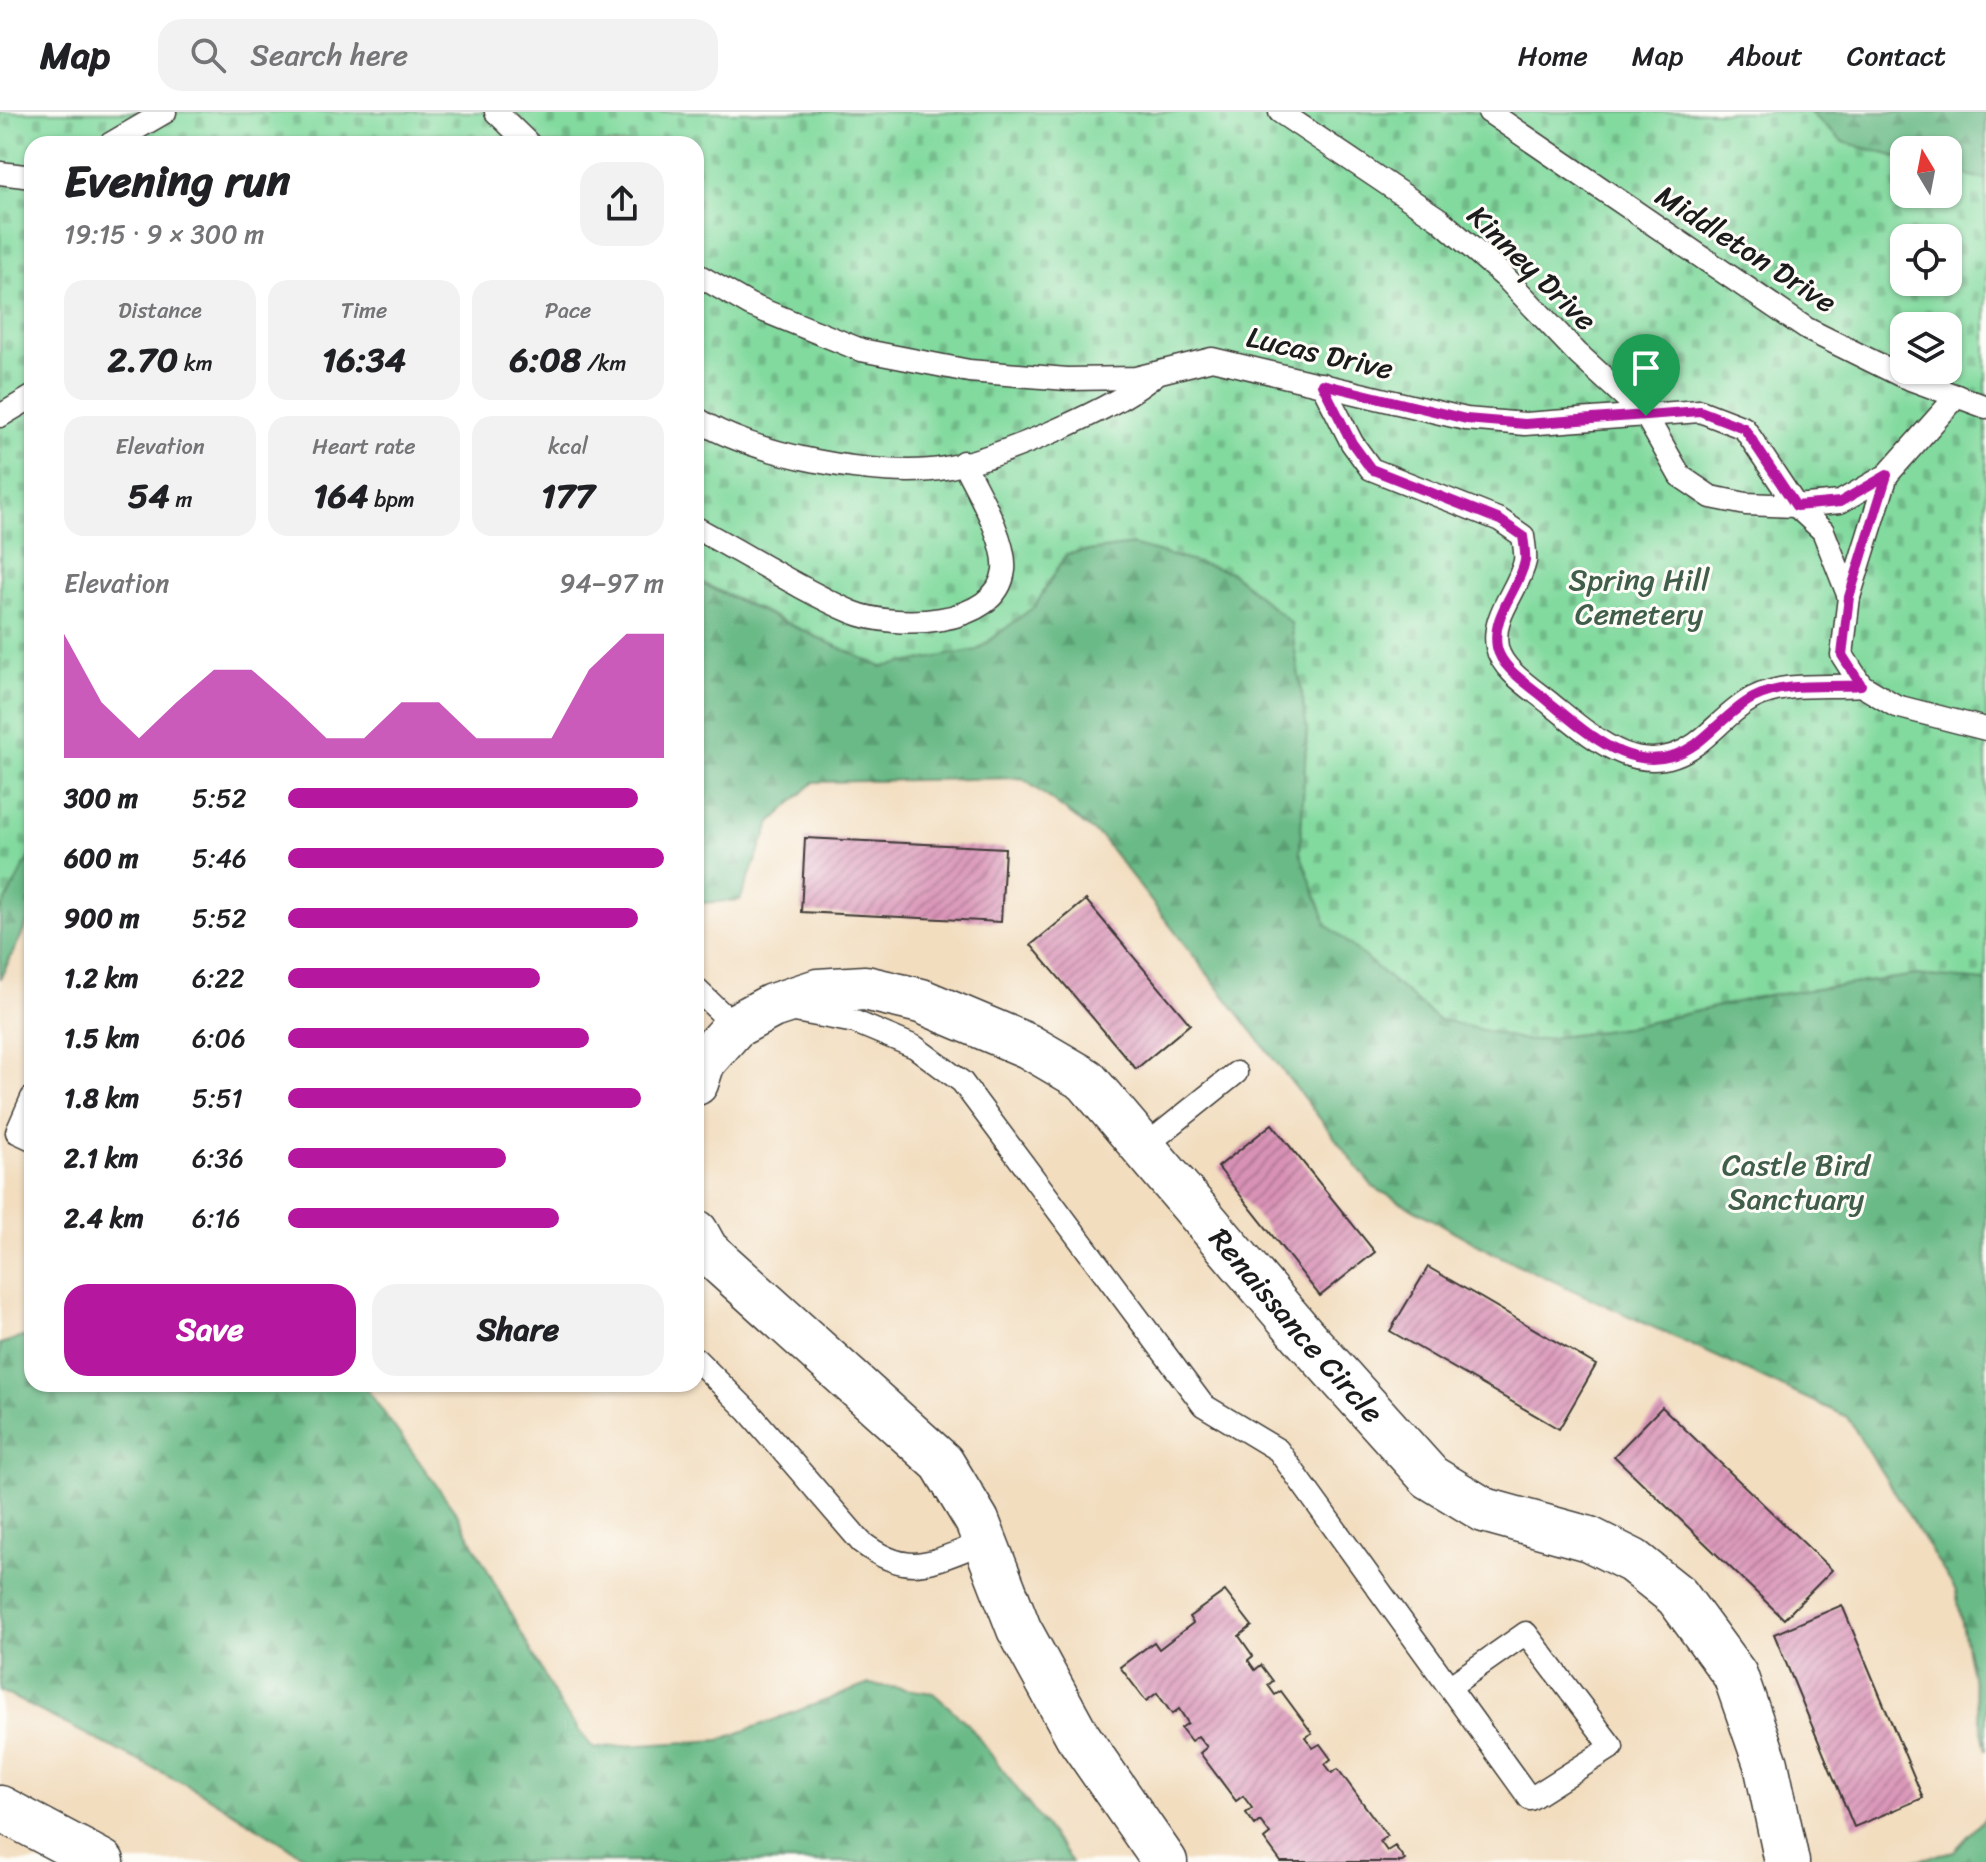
<!DOCTYPE html>
<html lang="en">
<head>
<meta charset="utf-8">
<style>
  body { margin:0; font-family:Sriracha,sans-serif; background:#f2f2f2; color:#202124; height:100vh; display:flex; flex-direction:column; font-size:30px; white-space:nowrap }
  * { box-sizing:border-box; margin:0 }
  p { font-size:26px; color:#757577 }
  .icon { flex:none; width:44px; height:44px; fill:none; stroke:currentColor; stroke-width:2; stroke-linecap:round; stroke-linejoin:round }
  .map { position:relative; flex:1; overflow:hidden }
  .drawer { position:absolute; left:24px; top:24px; width:680px; height:1256px; display:flex; flex-direction:column; background:#fff; border-radius:24px; box-shadow:0 2px 6px #0004 }
  .drawer>* { flex:none }
  .needle { width:52px; rotate:350deg }
  .controls { position:absolute; left:1890px; top:24px; display:grid; gap:16px }
  .controls a { display:grid; place-items:center; width:72px; height:72px; border-radius:16px; background:#fff; box-shadow:0 2px 6px #0004; font-size:40px }
  .pin { position:absolute; display:grid; place-items:center; width:68px; height:68px; color:#fff; margin:-82px -34px; border-radius:50% 50% 50% 0; rotate:-45deg; box-shadow:0 0 8px #0007 }
  .pin .icon { rotate:45deg }
  .round { display:grid; place-items:center; flex:none; width:84px; height:84px; border-radius:24px; background:#f2f2f2 }
  .headline { display:flex; align-items:center; justify-content:space-between; height:136px; padding:0 40px }
  h1 { font-size:44px; font-weight:700; line-height:60px }
  .stats { display:grid; grid-template-columns:repeat(3,1fr); gap:12px; height:136px; padding:8px 40px }
  .stats div { display:grid; align-content:center; border-radius:20px; background:#f2f2f2; text-align:center }
  .stats b { font-size:34px; font-weight:700 }
  .stats small { font-size:22px; font-weight:400 }
  .stats p { font-size:22px }
  .chart { height:224px; padding:16px 40px }
  .chart p { display:flex; justify-content:space-between }
  .chart svg { width:100%; height:144px; margin-top:8px; fill:#b5179e; opacity:.7 }
  .button { display:flex; gap:16px; margin-top:auto; padding:16px 40px }
  .button a { flex:1; height:92px; border-radius:24px; background:#b5179e; color:#fff; font-size:32px; font-weight:700; line-height:92px; text-align:center }
  .button a+a { background:#f2f2f2; color:#202124 }
  ul { padding:0 40px; list-style:none; font-size:26px }
  li { display:grid; grid-template-columns:128px 96px 1fr; align-items:center; height:60px }
  li i { height:20px; border-radius:10px; background:#b5179e }
  header { display:flex; align-items:center; gap:48px; box-sizing:border-box; height:112px; padding:0 40px; background:#fff; border-bottom:2px solid #e0e0e0 }
  header strong { font-size:38px }
  nav { display:flex; gap:44px; margin-inline-start:auto; font-size:28px }
  .search { width:560px; height:72px; background:#f2f2f2; display:flex; align-items:center; gap:20px; box-sizing:border-box; padding:0 28px; border-radius:24px; color:#757577; font-size:30px }
  .map>svg:first-child { display:block }
</style>
</head>
<body>
<header>
<strong>Map</strong>
<div class="search"><svg class="icon" aria-label="search" viewBox="0 0 24 24"><circle cx="10" cy="10" r="6"/><path d="M15 15l6 6"/></svg>Search here</div>
<nav><a>Home</a><a>Map</a><a>About</a><a>Contact</a></nav>
</header>
<div class="map">
<svg width="1986" height="1750" viewBox="0 0 1986 1750">
  <defs>
    <pattern id="forest-firs" width="22" height="20" patternUnits="userSpaceOnUse" patternTransform="scale(2)"><rect width="22" height="20" fill="#69ba86"/><path d="M5 1l3.5 6h-7zM16 11l3.5 6h-7z" fill="#5a9f73"/></pattern>
    <pattern id="cemetery-stones" width="16" height="16" patternUnits="userSpaceOnUse" patternTransform="scale(2)"><rect width="16" height="16" fill="#82da9f"/><path d="M2 7V4a2 2 0 0 1 4 0v3zM10 15v-3a2 2 0 0 1 4 0v3z" fill="#70ba88"/></pattern>
    <pattern id="building-hatch" width="6" height="6" patternUnits="userSpaceOnUse" patternTransform="scale(2)"><rect width="6" height="6" fill="#d992b6"/><path d="M-1 1l2-2M0 6l6-6M5 7l2-2" fill="none" stroke="#af7693"/></pattern>
  </defs>
  <rect width="100%" height="100%" fill="#fdfcf7"/>
  <filter id="ink" filterUnits="userSpaceOnUse"><feTurbulence type="fractalNoise" baseFrequency=".0125" numOctaves="2"/><feDisplacementMap in="SourceGraphic" scale="16" xChannelSelector="R" yChannelSelector="G"/><feConvolveMatrix kernelMatrix="1 2 1 2 8 2 1 2 1" color-interpolation-filters="sRGB"/></filter>
  <filter id="wash" filterUnits="userSpaceOnUse"><feTurbulence type="fractalNoise" baseFrequency=".006" numOctaves="4" result="noise"/><feDisplacementMap in="SourceGraphic" scale="32" xChannelSelector="R" yChannelSelector="G"/><feGaussianBlur stdDeviation="1.8" result="paint"/><feColorMatrix in="noise" values="0 0 0 0 0 0 0 0 0 0 0 0 0 0 0 0 0 1.4 0 .05"/><feComposite in="paint" operator="in"/></filter>
  <g filter="url(#wash)">
    <rect width="100%" height="100%" fill="#f2ddbf"/>
    <g fill="url(#forest-firs)" stroke="#426b51" stroke-width="2">
      <path d="M1809,0H1986V68L1948,58V38H1904V47L1843,30Z"/>
      <path d="M1132,433L1231,460L1291,511L1307,617L1300,740L1528,929L1624,916L1758,885L1916,863L1986,869V1639L1956,1479L1847,1305L1495,1142L1373,1075L1102,726L1022,666L814,670L771,710L740,788L702,791L696,789V469L881,555L1035,494L1066,442Z"/>
      <path d="M32,668V802L0,867V740Z"/>
      <path d="M32,1222V1272H363L458,1403L561,1595L593,1636L720,1628L869,1572L933,1581L968,1612L1072,1750H313L199,1679L0,1579V1232Z"/>
      <path d="M1986,1705V1750H1909L1954,1739Z"/>
    </g>
    <path fill="url(#cemetery-stones)" stroke="#4f7b5e" stroke-width="2" fill-rule="evenodd" d="M0,0H1809L1843,30L1904,47V82H1948V58L1986,68V869L1916,863L1758,885L1624,916L1528,929L1437,907L1327,813L1300,740L1307,617L1291,511L1231,460L1132,433L1066,442L1035,494L977,538L881,555L696,468V32H32V739L0,800ZM1904,126H1948V170H1904ZM1904,214H1948V258H1904Z"/>
    <g id="blocks">
      <g fill="url(#building-hatch)">
        <path d="M805,726L1005,736L1001,810L801,800Z"/>
        <path d="M1086,788L1190,912L1136,957L1031,833Z"/>
        <path d="M1272,1012L1375,1140L1320,1184L1218,1055Z"/>
        <path d="M1428,1155L1596,1253L1559,1317L1390,1219Z"/>
        <path d="M1662,1295L1832,1458L1784,1507L1614,1344Z"/>
        <path d="M1225,1479L1252,1514L1239,1524L1253,1544L1248,1548L1255,1558L1261,1553L1273,1569L1268,1573L1275,1583L1281,1579L1312,1621L1305,1625L1313,1636L1320,1632L1331,1647L1325,1652L1332,1661L1338,1657L1387,1724L1380,1729L1387,1739L1395,1734L1405,1748L1402,1750H1281L1264,1727L1270,1722L1260,1709L1255,1713L1246,1701L1252,1696L1243,1684L1236,1689L1200,1641L1207,1635L1198,1624L1191,1629L1181,1616L1188,1611L1179,1597L1172,1602L1157,1581L1146,1589L1120,1555L1154,1530L1159,1537L1193,1511L1189,1505Z"/>
        <path d="M1842,1493L1923,1686L1854,1715L1774,1522Z"/>
      </g>
    </g>
  </g>
  <g filter="url(#ink)">
    <use href="#blocks" fill-opacity="0" stroke="#3c3934" stroke-width="2"/>
    <g fill="none" stroke-linecap="round" stroke-linejoin="round">
      <defs>
        <g id="service">
          <path d="M496,0L529,32"/>
          <path d="M1280,0L1439,107L1505,165L1578,242L1646,304L1680,364L1711,385L1746,392L1796,394L1840,390L1887,363L1957,284"/>
          <path d="M1489,0L1807,217L1902,264L1986,295"/>
          <path d="M110,32L165,0"/>
          <path d="M0,61L32,65"/>
          <path d="M696,162L750,193L861,238L969,259L1067,267L1136,266L1212,247L1466,307L1525,312L1700,299L1744,316L1796,394L1823,419L1849,485"/>
          <path d="M1322,272L1352,331L1371,357L1500,408L1523,424C1524,432 1526,442 1525,449C1519,478 1491,503 1497,535C1501,558 1534,578 1551,592C1593,626 1641,671 1696,632C1715,618 1732,597 1753,586C1787,569 1824,576 1861,573"/>
          <path d="M0,304L32,285"/>
          <path d="M696,306C746,342 884,368 945,356C999,346 1116,297 1156,262"/>
          <path d="M1887,363L1849,485L1842,543L1861,573L1896,594L1986,617"/>
          <path d="M696,416C747,443 799,477 852,500C893,517 997,516 1004,458C1007,428 976,377 963,350"/>
          <path d="M696,877L735,914"/>
          <path d="M789,898L855,910L915,935L962,970L1203,1293L1278,1338L1530,1687L1612,1635L1526,1521L1449,1575"/>
          <path d="M32,986L17,1020L32,1027"/>
          <path d="M1144,1035L1236,961"/>
          <path d="M696,1247L749,1300L861,1430C910,1468 932,1449 985,1430"/>
        </g>
        <g id="minor">
          <path id="s1" d="M696,971L703,950L735,914L772,894L818,879L865,876L921,889L1028,934L1086,968L1307,1228L1430,1365L1484,1398L1589,1427L1633,1449L1677,1484L1735,1563L1766,1652L1787,1750"/>
          <path d="M696,1120L706,1138L942,1351L977,1409L1019,1517L1077,1623L1165,1750"/>
        </g>
        <path id="motorway" d="M0,1696L102,1750"/>
      </defs>
      <use href="#service" stroke="#3c3934" stroke-width="25"/>
      <use href="#minor" stroke="#3c3934" stroke-width="47"/>
      <use href="#motorway" stroke="#3c3934" stroke-width="47"/>
      <use href="#service" stroke="#fff" stroke-width="22"/>
      <use href="#minor" stroke="#fff" stroke-width="44"/>
      <use href="#motorway" stroke="#fff" stroke-width="44"/>
    </g>
  </g>
  <g fill="none" stroke-linecap="round" stroke-linejoin="round" filter="url(#ink)">
    <defs>
      <path id="route" d="M1322,272L1466,307L1525,312L1700,299L1744,316L1796,394L1840,390L1887,363L1849,485L1842,543L1861,573C1824,576 1787,569 1753,586C1732,597 1715,618 1696,632C1639,672 1589,623 1547,588C1531,574 1501,557 1497,535C1491,503 1519,478 1525,449C1526,442 1524,432 1523,424L1500,408L1371,357L1352,331Z"/>
    </defs>
    <use href="#route" stroke="#fff" stroke-width="16"/>
    <use href="#route" stroke="#b5179e" stroke-width="10"/>
  </g>
  <g text-anchor="middle" stroke-width="6" stroke-linejoin="round" paint-order="stroke">
    <g font-size="30" fill="#1c1c1c" stroke="#fdfcf7">
      <text transform="translate(1746 137) rotate(33)" y="10">Middleton Drive</text>
      <text transform="translate(1532 156) rotate(44)" y="10">Kinney Drive</text>
      <text transform="translate(1320 241) rotate(13)" y="10">Lucas Drive</text>
      <text dy="10" stroke="none"><textPath href="#s1" startOffset="772">Renaissance Circle</textPath></text>
    </g>
    <g font-size="30" fill="#405e4a" stroke="#fdfcf7">
      <text x="1639" y="478">Spring Hill<tspan x="1639" dy="34">Cemetery</tspan></text>
      <text x="1796" y="1063">Castle Bird<tspan x="1796" dy="34">Sanctuary</tspan></text>
    </g>
  </g>
</svg>
<div class="controls">
<a><svg class="needle" viewBox="-14 -14 28 28"><path d="M0-13l5 13h-10z" fill="#e53935"/><path d="M0 13l5-13h-10z" fill="#757577"/></svg></a>
<a><svg class="icon" aria-label="locate" viewBox="0 0 24 24"><circle cx="12" cy="12" r="6"/><path d="M12 2v4M12 18v4M2 12h4M18 12h4"/></svg></a>
<a><svg class="icon" aria-label="layers" viewBox="0 0 24 24"><path d="M12 4l9 5-9 5-9-5zM3 14l9 5 9-5"/></svg></a>
</div>
<div class="pin" style="left:1646px;top:304px;background:#1e9e55"><svg class="icon" aria-label="arrive" viewBox="0 0 24 24"><path d="M6 21V4h12l-3 4 3 4H6"/></svg></div>
<section class="drawer">
<div class="headline"><div><h1>Evening run</h1><p>19:15 · 9 × 300 m</p></div><a class="round"><svg class="icon" aria-label="share" viewBox="0 0 24 24"><path d="M12 15V3M7 8l5-5 5 5M5 13v7h14v-7"/></svg></a></div>
<div class="stats">
<div><p>Distance</p><b>2.70<small> km</small></b></div>
<div><p>Time</p><b>16:34</b></div>
<div><p>Pace</p><b>6:08<small> /km</small></b></div>
</div>
<div class="stats">
<div><p>Elevation</p><b>54<small> m</small></b></div>
<div><p>Heart rate</p><b>164<small> bpm</small></b></div>
<div><p>kcal</p><b>177</b></div>
</div>
<div class="chart"><p><span>Elevation</span>94–97 m</p>
<svg viewBox="0 0 160 44" preserveAspectRatio="none"><path d="M0 44V6L10 27L20 38L30 27L40 17L50 17L60 27L70 38L80 38L90 27L100 27L110 38L120 38L130 38L140 17L150 6L160 6V44z"/></svg>
</div>
<ul>
<li><b>300 m</b>5:52<i style="width:93%"></i></li>
<li><b>600 m</b>5:46<i style="width:100%"></i></li>
<li><b>900 m</b>5:52<i style="width:93%"></i></li>
<li><b>1.2 km</b>6:22<i style="width:67%"></i></li>
<li><b>1.5 km</b>6:06<i style="width:80%"></i></li>
<li><b>1.8 km</b>5:51<i style="width:94%"></i></li>
<li><b>2.1 km</b>6:36<i style="width:58%"></i></li>
<li><b>2.4 km</b>6:16<i style="width:72%"></i></li>
</ul>
<div class="button"><a>Save</a><a>Share</a></div>
</section>
</div>
</body>
</html>
